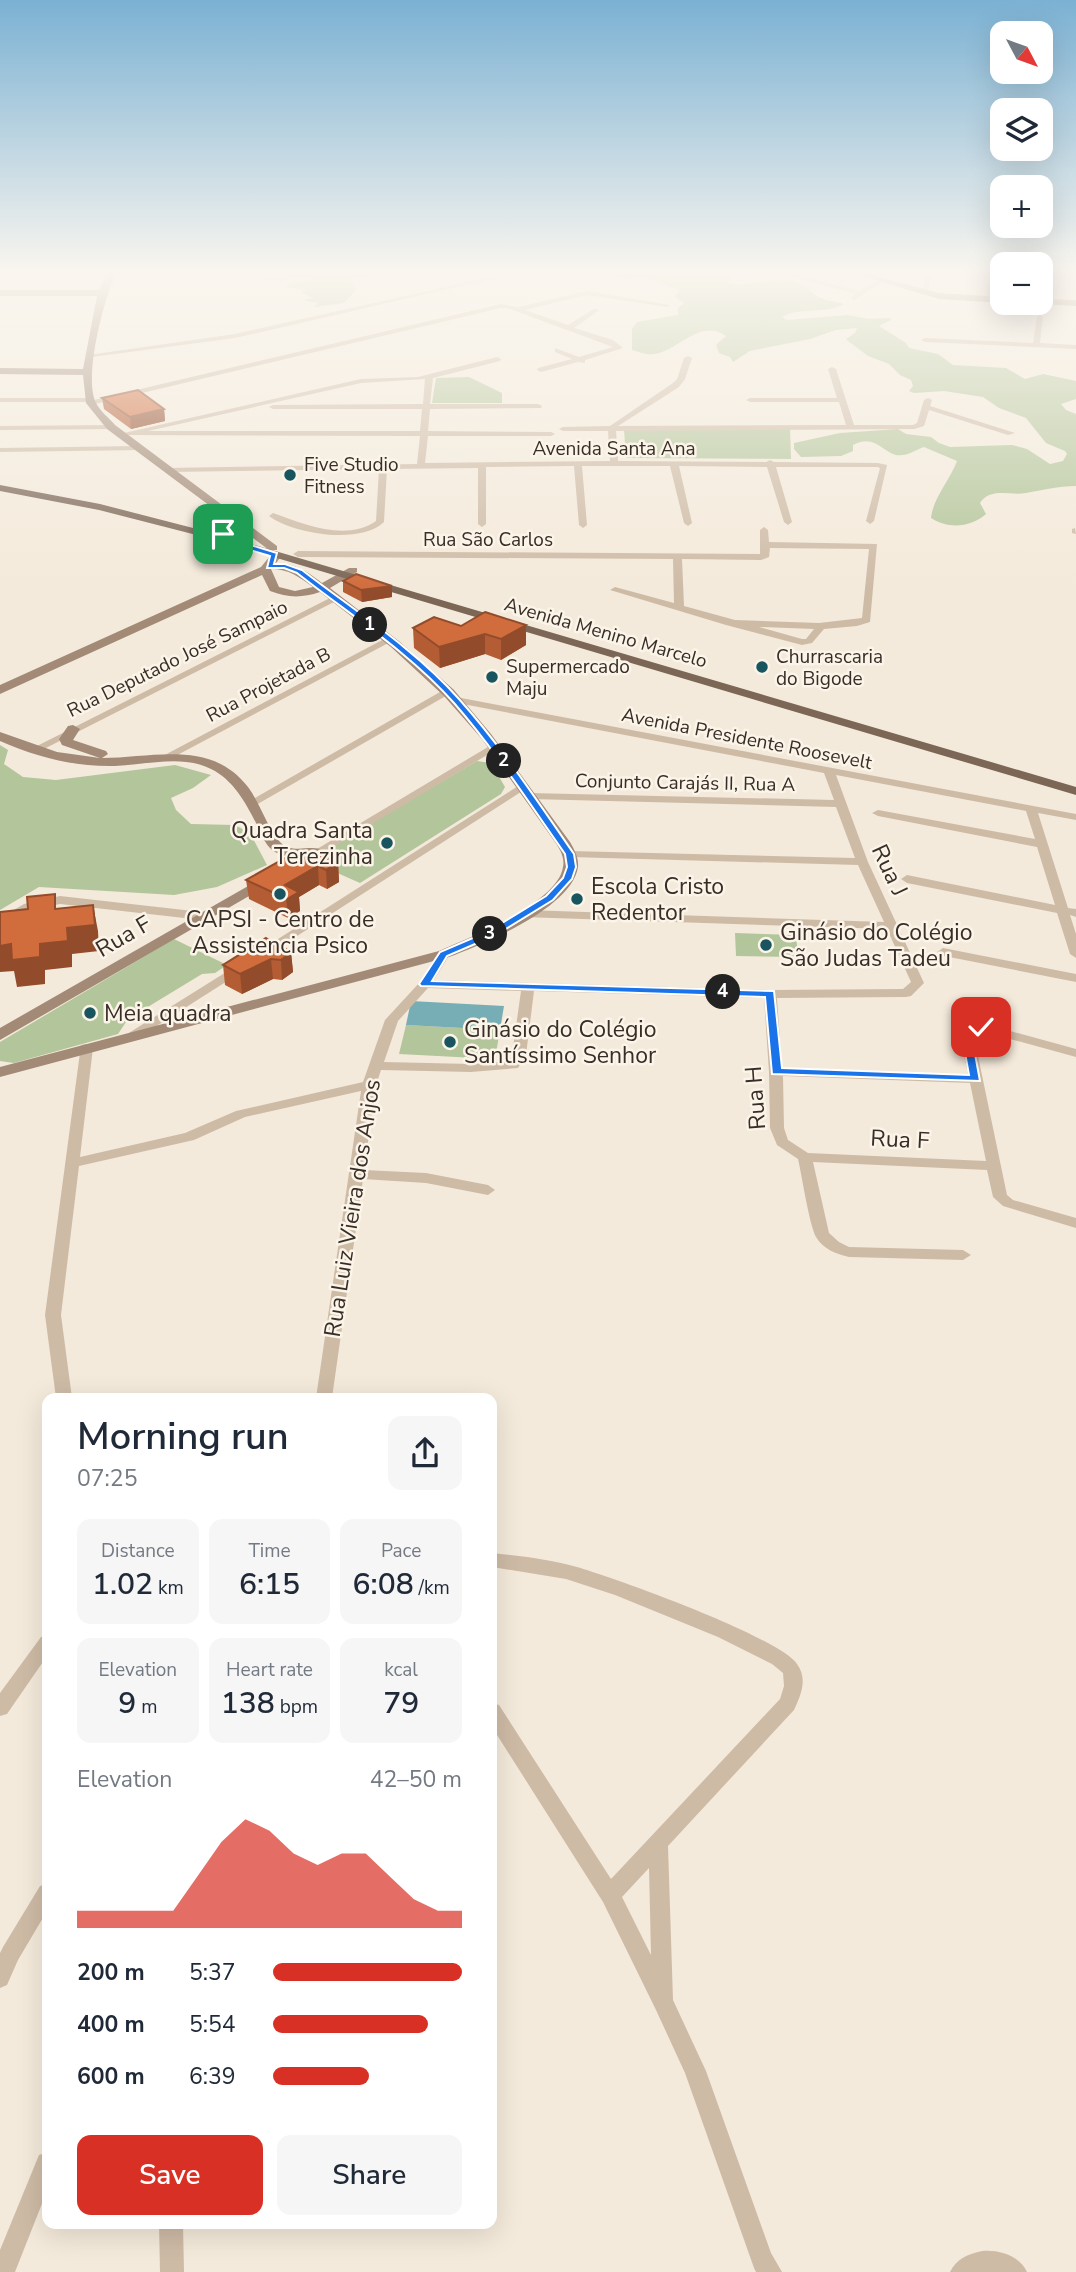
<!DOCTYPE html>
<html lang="en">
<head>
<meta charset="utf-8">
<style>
  body { margin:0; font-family:"Nunito Sans",sans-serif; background:#f6f6f7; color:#1f2937; height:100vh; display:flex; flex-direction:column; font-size:26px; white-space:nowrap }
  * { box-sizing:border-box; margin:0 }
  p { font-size:23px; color:#747a83 }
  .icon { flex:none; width:38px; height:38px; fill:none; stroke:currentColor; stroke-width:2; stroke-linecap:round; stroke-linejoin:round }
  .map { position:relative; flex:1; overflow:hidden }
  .drawer { position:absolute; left:42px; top:1393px; width:455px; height:836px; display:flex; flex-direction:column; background:#fff; border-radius:14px; box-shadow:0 7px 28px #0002 }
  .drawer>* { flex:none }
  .needle { width:46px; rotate:131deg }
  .fabs { position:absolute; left:990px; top:21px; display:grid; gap:14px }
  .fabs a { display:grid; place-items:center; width:63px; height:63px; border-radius:14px; background:#fff; box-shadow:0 7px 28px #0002; font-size:35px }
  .pin { position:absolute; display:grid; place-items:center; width:60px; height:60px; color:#fff; margin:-30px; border-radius:14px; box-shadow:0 4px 10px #0006 }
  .km { position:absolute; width:35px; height:35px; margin:-18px; border-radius:50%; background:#222; color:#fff; font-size:19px; line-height:35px; text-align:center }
  .round { display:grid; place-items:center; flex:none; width:74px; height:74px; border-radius:14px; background:#f6f6f7 }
  .overview { display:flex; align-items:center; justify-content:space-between; height:119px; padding:0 35px }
  h1 { font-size:38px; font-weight:600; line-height:52px }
  .stats { display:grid; grid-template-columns:repeat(3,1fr); gap:10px; height:119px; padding:7px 35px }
  .stats div { display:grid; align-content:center; border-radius:14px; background:#f6f6f7; text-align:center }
  .stats b { font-size:30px; font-weight:600 }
  .stats small { font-size:19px; font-weight:400 }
  .stats p { font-size:19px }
  .chart { height:196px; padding:14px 35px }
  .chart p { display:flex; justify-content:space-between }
  .chart svg { width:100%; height:126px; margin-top:7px; fill:#d93025; opacity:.7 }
  .action { display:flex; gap:14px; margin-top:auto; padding:14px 35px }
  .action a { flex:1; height:80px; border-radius:14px; background:#d93025; color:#fff; font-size:28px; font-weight:600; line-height:80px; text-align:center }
  .action a+a { background:#f6f6f7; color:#1f2937 }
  ul { padding:0 35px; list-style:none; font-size:23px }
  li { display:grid; grid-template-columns:112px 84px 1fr; align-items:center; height:52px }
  li i { height:18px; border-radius:9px; background:#d93025 }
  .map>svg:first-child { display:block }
</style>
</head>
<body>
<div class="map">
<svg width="1076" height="2272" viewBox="0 0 1076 2272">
  <rect width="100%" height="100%" fill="#f4eadb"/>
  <g fill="#b3c59a">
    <path d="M288,273H383L352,278L351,283L357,289L344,303L314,307L318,303L302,300L313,298L301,292L305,290L286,287L291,283L313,281L311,277L258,280L287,275Z"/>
    <path d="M606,273H725L732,276L727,282C737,289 774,278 791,281C806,284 812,295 823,299C830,302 837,301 844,304C826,315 801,306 782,317L787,320L848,315L869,319L890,318L891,320L879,326L906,343L909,348L938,354L953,365L1006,368L1025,379L1043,374L1076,381V399L1061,404L1066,410L1076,414V486C1058,486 1043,490 1026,493C1010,496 991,487 980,503L986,514C970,528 948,529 931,518C933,498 950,480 957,461L924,447C915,450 906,457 896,455C881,451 875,434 853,445V451L841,456L801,457L794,449V443L840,433L898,429L906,434L931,437L939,443L950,447L1012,445L1027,449L1050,464L1063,461L1067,454L1065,451L1046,443L1026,418L999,408L983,397L944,391L914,393L909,391L913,386L911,380L900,375L889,364L868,356L848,341L846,339L855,333L857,328L836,330L810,339L750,351L733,362L730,357L719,353L716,345L726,336C702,319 682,346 659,353C649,356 642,353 632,350V329L637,322L678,315V308L684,303L675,297L680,290L647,278L625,279Z"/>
    <path d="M469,377L502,393V403H432L436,378Z"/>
    <path d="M790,428L791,459L626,458L624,429Z"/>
    <path d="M0,745L8,750L4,764L23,777L56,780L175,765L211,775L193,788L171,798L176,810L191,824L235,825L250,833L267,865L217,887L174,895L39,887L0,910Z"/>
    <path d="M477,761L491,763L505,787L501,794L360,883L308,860Z"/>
    <path d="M735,933L796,935L798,957L736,956Z"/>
    <path d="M174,939L227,965L215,973L202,974L151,1005L126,1022L118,1034L14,1063L0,1061V1042Z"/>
    <path d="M406,1025L500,1030L495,1059L399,1054Z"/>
  </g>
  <path fill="#77adb4" d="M411,1001L504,1006L500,1030L406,1025Z"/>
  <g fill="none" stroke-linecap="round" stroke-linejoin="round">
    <g fill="#cebba6" fill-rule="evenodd">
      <path d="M508,273H518L235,338L92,357L88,355L235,334Z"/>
      <path d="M781,273H790L859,291L880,279L885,280L854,300L851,298L855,294Z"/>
      <path d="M926,273H932L928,292L925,294L922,292Z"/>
      <path d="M990,273H996L992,300L989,302L986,300Z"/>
      <path d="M1049,273H1055L1054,302L1051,304L1048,302Z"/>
      <path d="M587,291L670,305L667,307L587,295L525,310L568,325L594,309H598V311L574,328L613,340L623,348L585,360V363L578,362L541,372L537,370L538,368L572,359L555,352V348L579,357L613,347L507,308H501L91,405L88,402H0V398H90L94,400L501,304L518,307Z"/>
      <path d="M1040,315L1043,317L1040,343L1076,345V349L925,342L921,340L925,338L1033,343L1037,317Z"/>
      <path d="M688,356L692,358L685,379L679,387L618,426L846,425L839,402H750L746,400L750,398H837L828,369L832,367L836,369L854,425H913L917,423L924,400L928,398L932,400L930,406L1015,433L1008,435L929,410L924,426L914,429L616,431L618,461L766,462L770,460L774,462L878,463L887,465L874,521L870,524L866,521L880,468L877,467H776L792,522L788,525L784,522L767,467L679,466L692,523L688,526L684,523L670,466H582L587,525L583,528L579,525L574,466L486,467V524L482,527L478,524V468L387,469L384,522C360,545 293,534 269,516L273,513C303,524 346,542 376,521L379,469L168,472L164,470L168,468L417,464L420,436L128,435L124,433L361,379L418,377L497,357L501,359L500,361L433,378L430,404H538L542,406L541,408L430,409L428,431L551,432L555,434L551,436H428L425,463L610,461L608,431H563L559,429L563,427L610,426L673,383L677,379L684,358ZM425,379L423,404L273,405L269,407L273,409H422L420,431H148L361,383Z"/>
      <path d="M111,425L115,427L114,429L0,430V426Z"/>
      <path d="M138,446L142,448L141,450L0,452V448Z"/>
      <path d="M764,527L768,530L769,542L877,544L870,622L857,626L824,629L812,643L802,645L726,625L610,590L615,587L674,603L673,559L298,557L293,554L298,551L760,554V530ZM770,548L869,549L862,618L819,623L735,620L684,606L682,559L761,560L769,557ZM759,627L814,629L806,639H802Z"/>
      <path d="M1075,528L1076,534L1072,533V529Z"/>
      <path d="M334,596L342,598L38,752H30L29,750Z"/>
      <path d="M386,638L394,640L168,760H160L159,758Z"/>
      <path d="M447,688L452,691L451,693L256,805H248L246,803Z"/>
      <path d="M456,697L1076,814V820L1038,813L1068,908L1076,909V917L1070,915L1076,934V958L1070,954L1057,913L907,883L901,879L907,875L1055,905L1037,847L878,816L872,813L878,810L1035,839L1026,811L836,775L868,862L924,983L911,996L906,997L777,998L782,1068L968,1075L959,1031C965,1023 971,1023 981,1023L1076,1049V1057L981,1031L973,1032L1007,1195L1013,1200L1076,1218V1228L1003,1206L993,1197L987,1170L813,1162L829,1233L839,1242L849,1247L963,1250L971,1255L963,1260L849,1257C836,1254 823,1249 816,1237C809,1224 802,1176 798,1159L777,1145L770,1128L769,1072L764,998L534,991L526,1055L518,1068L471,1072L381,1070L376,1085L364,1170L426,1173L488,1185L495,1190L488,1195L426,1183L363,1179L332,1398H316L361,1091L245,1117L194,1140L79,1166L61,1315L72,1398H56L45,1315L81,1045L86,1044L93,1048L80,1157L185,1133L236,1111L363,1082L385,1020L420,982L440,951L444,950L450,954L434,980L770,990L903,989L911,982L887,929L522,917L520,914L522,911L526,910L884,922L858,865L570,857L564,854L570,851L855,858L836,807L530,799L524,796L530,793L834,800L824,773L452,702V698ZM428,988L521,991L512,1055L509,1061L471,1064L384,1062L398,1021ZM783,1076L970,1083L986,1161L808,1153L788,1140L784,1128Z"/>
      <path d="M493,744L498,747L497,749L322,854L318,855L312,852Z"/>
      <path d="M523,783L529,786L527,788L266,956H258L256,953Z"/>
      <path d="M60,896L202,912L208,916L202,920L60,904L32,910L0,927V918L24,904Z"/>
      <path d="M943,948L1076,974V982L939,955L937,952Z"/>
      <path d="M239,964L245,968L243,971L136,1039L131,1040L124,1036Z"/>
      <path d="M492,1553C520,1556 549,1559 577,1567C615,1578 779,1637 797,1664C808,1679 801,1695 794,1710L668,1846L673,2000L706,2071L771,2253L782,2272H756L754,2268L685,2073L656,2010L603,1902L492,1727V1703L499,1705L611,1879L780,1699L784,1686L783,1673L772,1664L718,1637L615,1595L566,1579L492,1567ZM649,1868L651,1955L622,1897Z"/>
      <path d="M47,1634V1656L7,1714L0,1716V1693L41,1637Z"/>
      <path d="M47,1884V1911L18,1960L7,1985L0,1988V1953L3,1947L40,1886Z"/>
      <path d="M47,2152V2191L15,2272H0V2250L39,2155Z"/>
      <path d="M159,2224H183L184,2272H160Z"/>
      <path d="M982,2251C999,2249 1020,2256 1027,2272H950C956,2259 968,2254 982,2251Z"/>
    </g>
    <g fill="#a28a77" fill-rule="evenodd">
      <path d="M108,273H116C104,298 83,378 96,403C100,411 109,418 115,425L277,546V550H269L107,429L86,403L83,375L0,374V368L83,369L97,296H0V290H99Z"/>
      <path d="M852,273H864L939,293L1003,297V303L939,299Z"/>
      <path d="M1041,299L1076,300V306L1038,304Z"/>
      <path d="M270,556H278L280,558L276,563C295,563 308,572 322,583L349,568H357V572L330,588L400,642L454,690L491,734L570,842C574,849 579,858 578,867C572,908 483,944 449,957L0,1077V1067L439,951C469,938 558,903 563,867C565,858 560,849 555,842L482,739L444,696L391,647L320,592C302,598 288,598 270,591L262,575L0,694V685L261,567ZM271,569C289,569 299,577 313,587L295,591L279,587Z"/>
      <path d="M73,725L80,729L73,740L106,751L108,754L102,758C153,758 211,739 248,787C260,803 268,829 280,842C293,856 314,842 325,852L0,1040V1028L297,858C288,857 279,855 272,850C265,844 262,835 258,827C247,805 234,780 211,769C182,754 146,765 115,766C75,767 36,757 0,741V732L57,752L100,758L62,745L59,739L68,726Z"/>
    </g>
    <path fill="#7c6757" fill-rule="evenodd" d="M0,485L100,504L224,536L1076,787V795L216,540L99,510L0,491Z"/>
  </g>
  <g fill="#b45d34">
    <path d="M102,398L164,409L165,421L131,429L104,409Z"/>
    <path d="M343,581L392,586V597L362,602L343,592Z"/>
    <path d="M526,625V645L501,660L485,654L440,668L414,648L413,628Z"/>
    <path d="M304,859L338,862L339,882L327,889L319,885L299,897L300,911L288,918L249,899L246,880Z"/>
    <path d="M291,952L293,972L282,980L273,979L242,994L225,985L223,965Z"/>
  </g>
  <g fill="#924c2b">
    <path d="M164,409L165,421L131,429L130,417Z"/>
    <path d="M392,586V597L362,602L361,590Z"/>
    <path d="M526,625V645L501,660V639Z"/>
    <path d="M485,634V654L440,668L439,647Z"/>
    <path d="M338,862L339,882L327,889L326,870Z"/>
    <path d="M318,866L319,885L299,897L300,911L288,918L285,885Z"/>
    <path d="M93,905L98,931L99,951L72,954V967L45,970V984L17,987L14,971L0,972V946L11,944L67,928Z"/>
    <path d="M291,952L293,972L282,980L281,960Z"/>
    <path d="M271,959L273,979L242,994L240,974Z"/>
  </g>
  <g fill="#d16c3d" stroke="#924c2b" stroke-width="2">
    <path d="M138,390L164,409L130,417L102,398Z"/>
    <path d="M356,574L392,586L361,590L343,581Z"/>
    <path d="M485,612L526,625L501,639L485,634L439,647L413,628L434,617L461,626Z"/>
    <path d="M316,853L338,862L326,870L318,866L285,885L299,892L287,899L246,880L292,854L304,859Z"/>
    <path d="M55,894V909L93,905L95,925L67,928L68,941L40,944V957L12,960L11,944L0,946V912L28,909L27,897Z"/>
    <path d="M266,938L291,952L281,960L271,959L240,974L223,965Z"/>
  </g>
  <linearGradient id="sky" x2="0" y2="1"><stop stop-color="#7bb1d3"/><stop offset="0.46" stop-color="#faf6ef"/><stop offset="1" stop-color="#faf6ef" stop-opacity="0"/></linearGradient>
  <rect width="1076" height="591" fill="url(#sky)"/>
  <path fill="#1a73e8" stroke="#fff" stroke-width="2" d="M220,532H225L224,537L277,553L274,564H285L302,570C355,611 415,649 459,699C502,747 538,802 574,854L576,867L572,879L553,900L496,935L447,956L432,981L774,991L782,1068L969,1075L961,1031C967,1024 979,1020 987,1027L985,1029L971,1032L980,1081L772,1074L765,997L421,986L419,984L440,952L489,931L546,896L563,878L567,867L565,854C529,803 495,750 454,703C410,653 349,614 297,573L284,568H267L270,556L217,540Z"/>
  <g fill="#19555f" stroke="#fbf4e8" stroke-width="2.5">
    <circle cx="290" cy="475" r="7"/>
    <circle cx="762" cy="667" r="7"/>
    <circle cx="492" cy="677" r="7"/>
    <circle cx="387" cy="843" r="7"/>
    <circle cx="280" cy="894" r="7"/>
    <circle cx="577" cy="899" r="7"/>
    <circle cx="766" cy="945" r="7"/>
    <circle cx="90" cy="1013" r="7"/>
    <circle cx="450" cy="1042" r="7"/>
  </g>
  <g text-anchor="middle" stroke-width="5" stroke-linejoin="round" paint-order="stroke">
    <g font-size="19" fill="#392e27" stroke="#fbf4e8">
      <text x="614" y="455">Avenida Santa Ana</text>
      <text x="488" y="546">Rua São Carlos</text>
      <text transform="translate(606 632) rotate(16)" y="7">Avenida Menino Marcelo</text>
      <text transform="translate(177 658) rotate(-26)" y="7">Rua Deputado José Sampaio</text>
      <text transform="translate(268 684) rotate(-28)" y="7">Rua Projetada B</text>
      <text transform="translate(747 738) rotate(11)" y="7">Avenida Presidente Roosevelt</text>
      <text transform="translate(685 782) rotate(1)" y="7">Conjunto Carajás II, Rua A</text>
    </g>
    <g font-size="19" fill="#392e27" stroke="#fbf4e8" text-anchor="start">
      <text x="304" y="471">Five Studio<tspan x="304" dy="22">Fitness</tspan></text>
      <text x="776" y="663">Churrascaria<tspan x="776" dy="22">do Bigode</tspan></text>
      <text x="506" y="673">Supermercado<tspan x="506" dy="22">Maju</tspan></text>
    </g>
    <g font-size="23" fill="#392e27" stroke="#fbf4e8" text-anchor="start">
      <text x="373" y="838" text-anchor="end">Quadra Santa<tspan x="373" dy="26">Terezinha</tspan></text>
      <text x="591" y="894">Escola Cristo<tspan x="591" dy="26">Redentor</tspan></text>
      <text x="280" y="927" text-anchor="middle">CAPSI - Centro de<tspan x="280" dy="26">Assistencia Psico</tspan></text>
      <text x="780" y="940">Ginásio do Colégio<tspan x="780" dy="26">São Judas Tadeu</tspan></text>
      <text x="104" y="1021">Meia quadra</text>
      <text x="464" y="1037">Ginásio do Colégio<tspan x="464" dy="26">Santíssimo Senhor</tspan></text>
    </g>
    <g font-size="23" fill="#392e27" stroke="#fbf4e8">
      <text transform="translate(890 870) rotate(65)" y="8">Rua J</text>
      <text transform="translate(123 936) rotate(-30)" y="8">Rua F</text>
      <text transform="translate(755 1098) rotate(-94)" y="8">Rua H</text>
      <text transform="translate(900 1139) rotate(3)" y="8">Rua F</text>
      <text transform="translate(352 1208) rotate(-81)" y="8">Rua Luiz Vieira dos Anjos</text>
    </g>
  </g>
</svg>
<div class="fabs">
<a><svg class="needle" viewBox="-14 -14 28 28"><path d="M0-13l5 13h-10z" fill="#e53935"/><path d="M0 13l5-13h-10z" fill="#747a83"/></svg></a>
<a><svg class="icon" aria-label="layers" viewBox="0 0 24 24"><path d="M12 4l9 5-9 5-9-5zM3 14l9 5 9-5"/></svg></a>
<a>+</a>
<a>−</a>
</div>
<div class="pin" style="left:223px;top:534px;background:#1e9e55"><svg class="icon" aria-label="arrive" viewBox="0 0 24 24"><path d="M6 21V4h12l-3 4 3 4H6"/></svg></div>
<div class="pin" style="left:981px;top:1027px;background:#d93025"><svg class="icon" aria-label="check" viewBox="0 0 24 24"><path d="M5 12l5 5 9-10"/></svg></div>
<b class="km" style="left:370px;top:625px">1</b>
<b class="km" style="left:504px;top:761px">2</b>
<b class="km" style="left:490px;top:934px">3</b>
<b class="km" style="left:723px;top:992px">4</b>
<section class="drawer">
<div class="overview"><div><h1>Morning run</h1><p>07:25</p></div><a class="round"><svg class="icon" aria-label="share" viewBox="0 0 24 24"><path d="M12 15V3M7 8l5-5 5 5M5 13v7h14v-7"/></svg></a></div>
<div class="stats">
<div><p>Distance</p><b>1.02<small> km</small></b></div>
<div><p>Time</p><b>6:15</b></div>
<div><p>Pace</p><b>6:08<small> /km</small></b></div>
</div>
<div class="stats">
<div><p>Elevation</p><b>9<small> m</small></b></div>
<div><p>Heart rate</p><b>138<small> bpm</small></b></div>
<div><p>kcal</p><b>79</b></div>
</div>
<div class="chart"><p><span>Elevation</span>42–50 m</p>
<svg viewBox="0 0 160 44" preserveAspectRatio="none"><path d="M0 44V38L10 38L20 38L30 38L40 38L50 26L60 14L70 6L80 10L90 18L100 22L110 18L120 18L130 26L140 34L150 38L160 38V44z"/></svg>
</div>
<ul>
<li><b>200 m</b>5:37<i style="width:100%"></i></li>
<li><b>400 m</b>5:54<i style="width:82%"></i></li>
<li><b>600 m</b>6:39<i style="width:51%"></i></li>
</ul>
<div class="action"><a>Save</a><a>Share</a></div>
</section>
</div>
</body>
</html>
